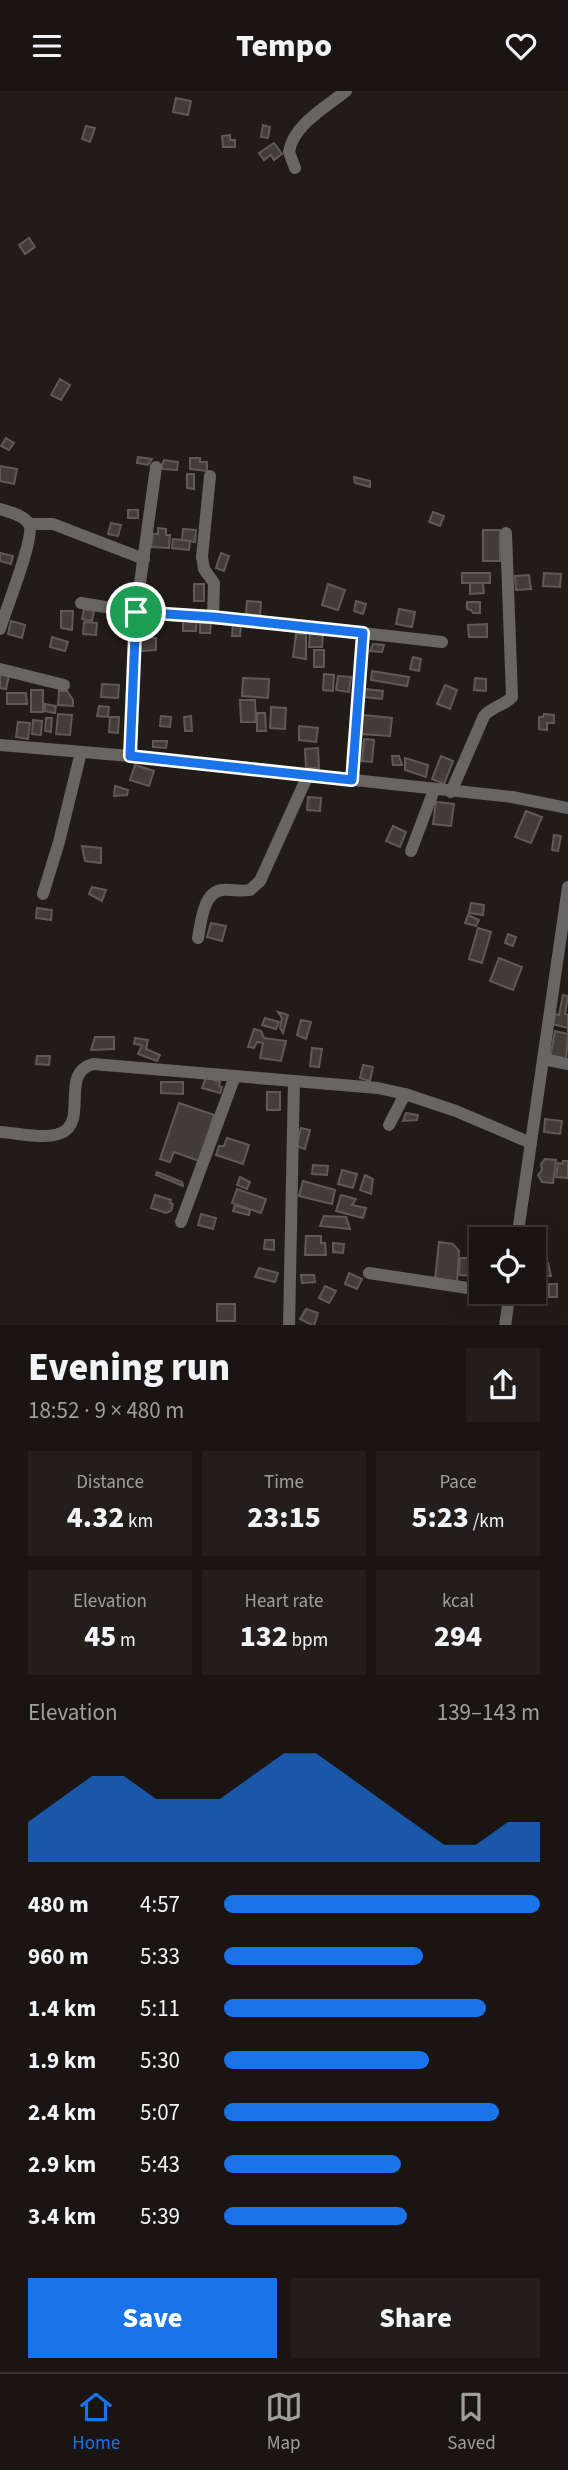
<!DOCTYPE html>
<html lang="en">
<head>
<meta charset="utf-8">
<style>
  body { margin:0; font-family:"Source Sans 3",sans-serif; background:#231e1b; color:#f1f3f6; height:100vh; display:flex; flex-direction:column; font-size:26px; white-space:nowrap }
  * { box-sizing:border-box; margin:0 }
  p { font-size:23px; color:#9f9f9f }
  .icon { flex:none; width:38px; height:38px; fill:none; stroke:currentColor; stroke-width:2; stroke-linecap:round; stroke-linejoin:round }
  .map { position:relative; height:1234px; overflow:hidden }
  .details { display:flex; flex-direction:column; background:#1a1512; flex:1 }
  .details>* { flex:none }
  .tools { position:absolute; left:469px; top:1136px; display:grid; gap:14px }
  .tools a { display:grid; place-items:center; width:77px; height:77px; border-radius:0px; background:#1a1512; box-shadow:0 7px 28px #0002,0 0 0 2px #383432; font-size:35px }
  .pin { position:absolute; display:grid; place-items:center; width:60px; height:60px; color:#fff; margin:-30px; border:4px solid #fff; border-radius:50%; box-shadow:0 2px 7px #0007 }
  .round { display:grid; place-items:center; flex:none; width:74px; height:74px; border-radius:0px; background:#231e1b }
  .head { display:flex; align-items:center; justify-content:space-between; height:119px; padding:0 28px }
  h1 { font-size:38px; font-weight:800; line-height:52px }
  .metrics { display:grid; grid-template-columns:repeat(3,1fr); gap:10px; height:119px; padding:7px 28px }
  .metrics div { display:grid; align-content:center; border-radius:0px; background:#231e1b; text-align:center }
  .metrics b { font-size:30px; font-weight:800 }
  .metrics small { font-size:19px; font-weight:400 }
  .metrics p { font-size:19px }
  .chart { height:196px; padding:14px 28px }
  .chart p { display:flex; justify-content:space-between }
  .chart svg { width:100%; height:126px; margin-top:7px; fill:#1a73e8; opacity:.7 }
  .button { display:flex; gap:14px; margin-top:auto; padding:14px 28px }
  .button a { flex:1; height:80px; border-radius:0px; background:#1a73e8; color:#fff; font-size:28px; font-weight:800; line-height:80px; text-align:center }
  .button a+a { background:#231e1b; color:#f1f3f6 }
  ul { padding:0 28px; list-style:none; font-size:23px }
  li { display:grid; grid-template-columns:112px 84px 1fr; align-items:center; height:52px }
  li i { height:18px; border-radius:9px; background:#1a73e8 }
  header { display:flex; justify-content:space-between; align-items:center; height:91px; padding:0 28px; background:#1a1512; font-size:32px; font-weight:800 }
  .menu { display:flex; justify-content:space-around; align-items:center; height:98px; border-top:2px solid #383432; background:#1a1512; font-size:19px; color:#9f9f9f }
  .menu a { display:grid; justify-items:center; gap:4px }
  .menu .current { color:#1a73e8 }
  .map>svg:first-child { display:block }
</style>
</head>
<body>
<header><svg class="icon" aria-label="menu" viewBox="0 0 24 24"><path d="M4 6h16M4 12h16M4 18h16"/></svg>Tempo<svg class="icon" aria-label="heart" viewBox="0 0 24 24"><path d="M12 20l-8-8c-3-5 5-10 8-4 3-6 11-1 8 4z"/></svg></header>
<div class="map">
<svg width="568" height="1235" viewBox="0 0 568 1235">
  <rect width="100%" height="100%" fill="#221c18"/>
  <g fill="#433c38" stroke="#615954" stroke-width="2">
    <path d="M176,7L191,10L188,24L173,21Z"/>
    <path d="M263,34L270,36L268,47L261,46Z"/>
    <path d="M86,35L95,37L90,51L82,48Z"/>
    <path d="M230,44V49H235V56H223L222,45Z"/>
    <path d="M274,52L282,63L274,69L271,64L264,69L259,62Z"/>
    <path d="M29,147L35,156L25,163L19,154Z"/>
    <path d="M60,288L70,294L61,309L51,304Z"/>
    <path d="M6,347L14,352L9,359L1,355Z"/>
    <path d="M138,366L152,368L148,374L137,372Z"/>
    <path d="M190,367H200V371H207V380L190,378Z"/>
    <path d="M164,369L178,371L177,379L163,378L161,376Z"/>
    <path d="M0,375L17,378L14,393L0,390Z"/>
    <path d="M187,383H194V398L187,397Z"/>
    <path d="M354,386L370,390V396L355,392Z"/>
    <rect x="128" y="419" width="10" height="8"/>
    <path d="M433,421L444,425L440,435L429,431Z"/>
    <path d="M111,432L121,434L118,445L108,443Z"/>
    <path d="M158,437L166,438V444H170L169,457L151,456L153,443H158Z"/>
    <path d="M183,438L196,439L195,451L182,449Z"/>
    <rect x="483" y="439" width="17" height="31"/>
    <path d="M173,448L190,450L189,459L172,457Z"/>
    <path d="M0,462L13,465L11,473L0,470Z"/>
    <path d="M221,462L229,465L224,480L216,477Z"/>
    <rect x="462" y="482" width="28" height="10"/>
    <path d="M544,482L561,483L560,496L543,495Z"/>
    <path d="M529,484L531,498L516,499L515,485Z"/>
    <path d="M470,492H483L484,502L470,503Z"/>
    <rect x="194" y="493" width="10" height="17"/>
    <path d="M328,493L345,499L338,519L322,514Z"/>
    <path d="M247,510L261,511L260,525L246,523Z"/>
    <path d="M356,510L366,513L363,523L354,520Z"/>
    <path d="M467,511H480V522H473L471,519L467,518Z"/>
    <path d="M84,518L94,520L92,530L82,528Z"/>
    <path d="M399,518L415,521L412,536L396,533Z"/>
    <path d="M61,520H73L72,539L61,537Z"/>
    <path d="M183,527H197L196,540H183Z"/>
    <path d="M11,530L25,534L22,547L8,543Z"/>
    <path d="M84,531L97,532L96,544L83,543Z"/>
    <path d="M200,531H211L210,542H200Z"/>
    <path d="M233,531L241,532L240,545H232Z"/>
    <path d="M487,533V546H469L468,534Z"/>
    <path d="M310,542H323L322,556H309Z"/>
    <path d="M296,543H306V568L293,566Z"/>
    <path d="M52,546L68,551L65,560L50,556Z"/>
    <path d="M140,547H156V559L140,560Z"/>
    <path d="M373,553L384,554L382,561L370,560Z"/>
    <rect x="314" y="559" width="10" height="17"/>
    <path d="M413,566L421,568L419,580L410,578Z"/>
    <path d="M372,580L409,586L407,595L371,589Z"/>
    <path d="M0,583L9,585L6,598L0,597Z"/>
    <path d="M324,583L334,584L333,600L323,599Z"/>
    <path d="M338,585L351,586L349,601L336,599Z"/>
    <path d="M243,587L269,588L268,607L242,605Z"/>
    <path d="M475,587L486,588V600L474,599Z"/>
    <path d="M102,593L119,594L118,607L101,606Z"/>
    <path d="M445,594L457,599L450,618L437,613Z"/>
    <path d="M365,598L383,600L382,608L364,606Z"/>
    <rect x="31" y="599" width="12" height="22"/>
    <path d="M59,600H67L73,609V615L58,614Z"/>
    <path d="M7,602H26L27,613H7Z"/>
    <path d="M240,609H255L256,631H241Z"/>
    <path d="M45,613L56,615L55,622L44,620Z"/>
    <path d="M99,615L109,616L108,626L97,625Z"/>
    <path d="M271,616L286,617L285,638L270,637Z"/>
    <path d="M257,622H265L266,640H257Z"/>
    <path d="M58,623L72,624L70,644L56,643Z"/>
    <path d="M544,623L554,624V632H547V639L539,638V626H543Z"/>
    <path d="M363,624L392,627L390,645L361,643Z"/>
    <path d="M161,625L171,626L170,636L160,635Z"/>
    <path d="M191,625L192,640H185L184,626Z"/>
    <path d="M110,626H119L118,642L109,641Z"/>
    <path d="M46,627H52L51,641L45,640Z"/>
    <path d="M33,629L42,630L41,644L32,643Z"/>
    <path d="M18,631L30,632L28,648L16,646Z"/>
    <path d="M299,635L318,637L316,651L299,649Z"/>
    <path d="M364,648L374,649L372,671L362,670Z"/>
    <path d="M153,650H167L166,657L153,656Z"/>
    <path d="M318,657L319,677H306L305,658Z"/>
    <path d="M392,665H399L402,674H393Z"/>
    <path d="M441,665L453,670L444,693L432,688Z"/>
    <path d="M405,667L428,674L426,686L405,679Z"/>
    <path d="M135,674L154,680L149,695L130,689Z"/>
    <path d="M115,695L128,699L127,704L114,705Z"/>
    <path d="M308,706L321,707L320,720L307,719Z"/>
    <path d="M436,711L454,713L451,735L433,733Z"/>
    <path d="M526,720L542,726L531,752L515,746Z"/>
    <path d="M393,735L406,741L400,756L386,750Z"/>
    <path d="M554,744L561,745L558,760L552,759Z"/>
    <path d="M82,755L101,757V772L85,770Z"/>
    <path d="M92,796L106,799L102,810L89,803Z"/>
    <path d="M471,812L484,814L483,824L469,822Z"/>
    <path d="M37,817L52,819L51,829L36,827Z"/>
    <path d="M468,824L479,829L476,835L465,832Z"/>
    <path d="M211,832L226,835L222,850L207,846Z"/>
    <path d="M478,837L491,841L482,872L469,868Z"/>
    <path d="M508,843L516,846L513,855L505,852Z"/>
    <path d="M499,867L522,876L513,899L490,890Z"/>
    <path d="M563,904L568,905L565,923L568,924V943V937L552,933L555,923L559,924Z"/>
    <path d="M278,921L288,924L283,942L280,937L282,927Z"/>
    <path d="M265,927L279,931L276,938L262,934Z"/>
    <path d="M301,929L311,931L306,948L297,944Z"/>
    <path d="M254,938L261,940L264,947L286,950L281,970L260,967L263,952L257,951L254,957L248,956Z"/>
    <path d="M555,940L568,943L566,970L550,967Z"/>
    <path d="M95,946H114V958L91,959Z"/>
    <path d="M135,947L148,949L146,958L160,964L157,970L138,963L142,954L134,953Z"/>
    <path d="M312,957L322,958L319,976L310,975Z"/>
    <path d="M37,965H50L49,974L36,973Z"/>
    <path d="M363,974L373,976L370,990L360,987Z"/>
    <path d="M206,986L220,991L219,995L222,996L220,1002L202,997Z"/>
    <path d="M161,991H183V1003L161,1002Z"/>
    <rect x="267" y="1001" width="13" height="18"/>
    <path d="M179,1012L214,1024L199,1070L174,1061L170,1071L160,1068Z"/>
    <path d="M406,1022L418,1024L417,1029L403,1030Z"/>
    <path d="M545,1028L562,1030L560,1043L544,1041Z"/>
    <path d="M301,1037L310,1039L305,1058L296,1055Z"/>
    <path d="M227,1047L249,1054L243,1073L216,1064L219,1055H224Z"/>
    <path d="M545,1068L556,1069L553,1092L542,1091L538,1084L542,1079L541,1073Z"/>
    <path d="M563,1070H568V1087L556,1086L558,1072L562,1073Z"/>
    <path d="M313,1074L328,1075L327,1084L312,1083Z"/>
    <path d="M342,1079L357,1083L353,1097L338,1093Z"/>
    <path d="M157,1081L182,1091L183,1095L156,1084Z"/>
    <path d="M365,1084L373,1088L371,1103L360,1099Z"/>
    <path d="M240,1086L250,1091L247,1098L237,1094Z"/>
    <path d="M303,1090L335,1099L332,1113L299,1105Z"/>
    <path d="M237,1098L266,1108L261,1122L232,1112Z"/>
    <path d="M155,1104L171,1109L170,1112L173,1113L171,1120L166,1122L151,1117Z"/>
    <path d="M341,1104L356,1108L352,1114L366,1117L363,1127L336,1120Z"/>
    <path d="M235,1114L250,1119L249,1124L233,1120Z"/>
    <path d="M201,1123L216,1127L213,1138L198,1134Z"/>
    <path d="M324,1125L346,1126L350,1138L320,1135Z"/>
    <path d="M306,1145H321V1152H325L326,1164H305Z"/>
    <path d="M265,1149H274V1159L264,1158Z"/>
    <path d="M439,1151L453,1153L459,1160L457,1191L435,1189Z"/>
    <path d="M333,1152L344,1153L343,1162L333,1161Z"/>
    <path d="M460,1167H472V1185L459,1184Z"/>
    <path d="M548,1172L551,1185H542V1183H539V1177H536L535,1173Z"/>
    <path d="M259,1177L278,1182L275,1191L255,1186Z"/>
    <path d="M349,1182L362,1188L357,1198L345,1193Z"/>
    <path d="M301,1184H314L315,1191L302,1192Z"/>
    <rect x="549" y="1193" width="8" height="13"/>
    <path d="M325,1195L336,1200L329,1212L319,1207Z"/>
    <rect x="217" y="1213" width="18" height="17"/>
    <path d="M306,1218L318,1222L314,1235L300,1228Z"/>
  </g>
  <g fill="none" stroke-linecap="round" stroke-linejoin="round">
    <g stroke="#696563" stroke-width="12">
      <path d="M295,77L289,61C293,34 326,16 346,0"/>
      <path d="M210,385L202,466L204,478L214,492L213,526"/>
      <path d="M0,418C9,421 24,424 29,433C36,445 5,520 0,538"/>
      <path d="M29,433H53L144,468"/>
      <path d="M81,512L136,521L292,534L442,551"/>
      <path d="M0,578L64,594"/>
      <path d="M0,654L130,665L512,706L568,717"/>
      <path d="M130,665L136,521L156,376"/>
      <path d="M352,689L363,542"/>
      <path d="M451,701L484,625C492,615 504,615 512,606L506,442"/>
      <path d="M411,760L434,699"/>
      <path d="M43,803L59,751L81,661"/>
      <path d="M198,847C201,832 203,801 222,799C231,798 241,801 250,799L260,790L308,684"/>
      <path d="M543,968L568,973"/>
      <path d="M294,990L378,997L405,1003"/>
      <path d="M389,1034L405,1003L456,1020L531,1052"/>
      <path d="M0,1041C18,1042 44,1049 61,1042C89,1030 59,982 93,973L294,990L289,1235"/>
      <path d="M181,1131L235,985"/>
      <path d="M517,1148L568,796"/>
      <path d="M369,1182L481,1199"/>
      <path d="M489,1200L510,1204"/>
      <path d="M505,1235L510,1200"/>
    </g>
  </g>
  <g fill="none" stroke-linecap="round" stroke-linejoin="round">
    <defs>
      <path id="route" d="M136,521L213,526L363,542L352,689L130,665Z"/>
    </defs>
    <use href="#route" stroke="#fff" stroke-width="14"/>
    <use href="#route" stroke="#1a73e8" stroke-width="9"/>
  </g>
</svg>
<div class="tools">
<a><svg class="icon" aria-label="locate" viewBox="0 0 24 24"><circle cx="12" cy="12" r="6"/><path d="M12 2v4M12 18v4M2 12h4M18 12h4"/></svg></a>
</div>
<div class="pin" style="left:136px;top:521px;background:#1e9e55"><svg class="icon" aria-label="arrive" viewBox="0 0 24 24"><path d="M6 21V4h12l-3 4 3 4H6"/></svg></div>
</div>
<section class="details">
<div class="head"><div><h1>Evening run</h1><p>18:52 · 9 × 480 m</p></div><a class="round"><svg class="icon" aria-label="share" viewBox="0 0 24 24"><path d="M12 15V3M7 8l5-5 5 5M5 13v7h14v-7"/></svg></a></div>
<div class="metrics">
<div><p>Distance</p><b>4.32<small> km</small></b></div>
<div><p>Time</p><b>23:15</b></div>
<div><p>Pace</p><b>5:23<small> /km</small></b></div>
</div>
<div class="metrics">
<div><p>Elevation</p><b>45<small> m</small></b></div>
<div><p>Heart rate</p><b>132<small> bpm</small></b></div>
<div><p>kcal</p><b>294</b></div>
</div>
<div class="chart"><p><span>Elevation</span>139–143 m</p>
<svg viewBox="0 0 160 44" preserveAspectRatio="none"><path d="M0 44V30L10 22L20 14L30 14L40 22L50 22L60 22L70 14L80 6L90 6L100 14L110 22L120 30L130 38L140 38L150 30L160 30V44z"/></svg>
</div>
<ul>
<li><b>480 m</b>4:57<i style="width:100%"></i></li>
<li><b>960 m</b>5:33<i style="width:63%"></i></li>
<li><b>1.4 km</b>5:11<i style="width:83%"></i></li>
<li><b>1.9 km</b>5:30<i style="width:65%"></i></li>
<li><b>2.4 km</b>5:07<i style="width:87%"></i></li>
<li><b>2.9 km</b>5:43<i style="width:56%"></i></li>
<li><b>3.4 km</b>5:39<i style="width:58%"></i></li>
</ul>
<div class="button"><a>Save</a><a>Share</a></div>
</section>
<nav class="menu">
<a class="current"><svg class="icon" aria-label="home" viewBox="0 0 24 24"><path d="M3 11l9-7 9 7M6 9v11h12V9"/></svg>Home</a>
<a><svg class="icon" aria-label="map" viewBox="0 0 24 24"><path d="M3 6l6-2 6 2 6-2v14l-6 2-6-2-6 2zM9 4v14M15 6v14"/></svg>Map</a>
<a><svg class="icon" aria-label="saved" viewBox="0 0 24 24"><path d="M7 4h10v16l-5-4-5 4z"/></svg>Saved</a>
</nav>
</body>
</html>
